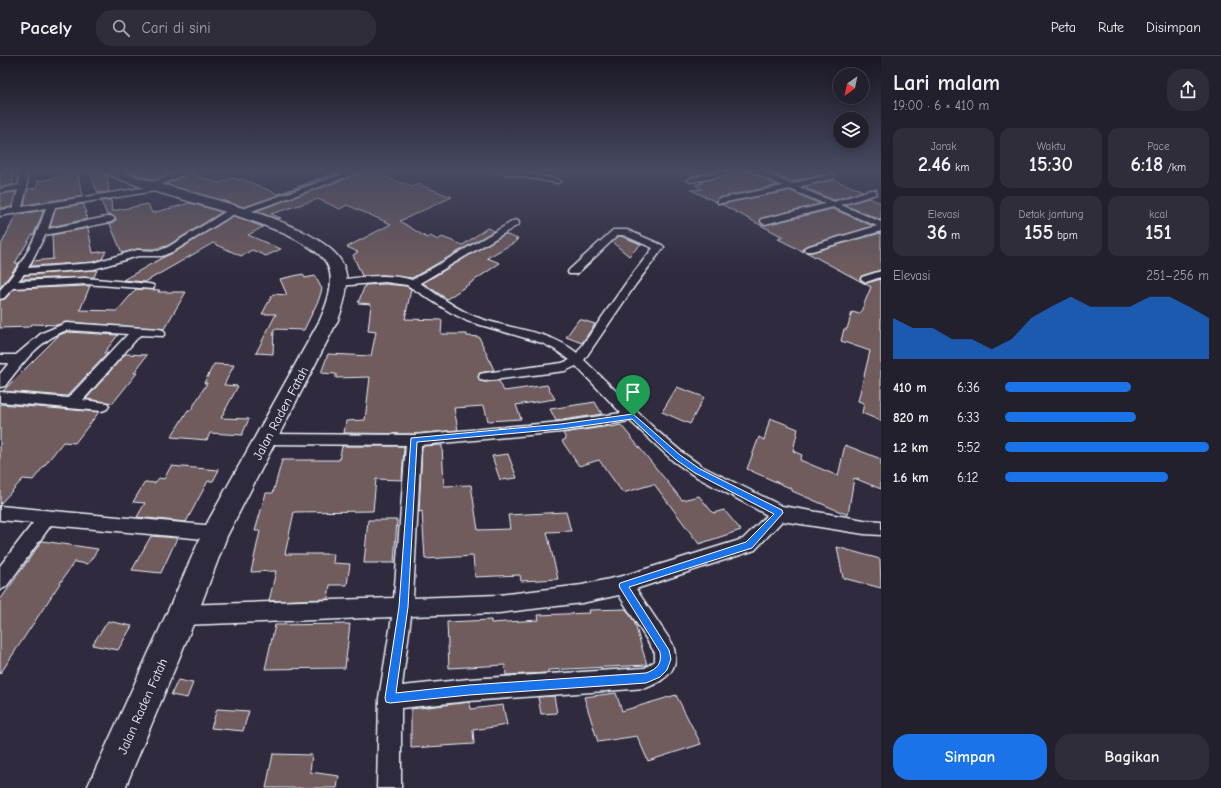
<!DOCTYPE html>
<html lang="id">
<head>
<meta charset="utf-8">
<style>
  body { margin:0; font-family:"Comic Neue",sans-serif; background:#2f2d3a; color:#f1f3f6; height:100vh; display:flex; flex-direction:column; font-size:15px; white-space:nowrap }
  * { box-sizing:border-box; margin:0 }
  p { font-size:13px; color:#a3a3aa }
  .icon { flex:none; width:22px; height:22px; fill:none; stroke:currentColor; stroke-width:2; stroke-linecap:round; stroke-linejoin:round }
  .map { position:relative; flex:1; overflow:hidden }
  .side { display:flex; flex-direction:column; background:#23202e; width:340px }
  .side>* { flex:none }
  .needle { width:26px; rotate:213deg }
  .fabs { position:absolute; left:833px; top:12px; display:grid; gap:8px }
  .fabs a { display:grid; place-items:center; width:36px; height:36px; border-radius:50%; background:#23202e; box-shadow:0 2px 10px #0003,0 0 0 1px #403e4a; font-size:20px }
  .pin { position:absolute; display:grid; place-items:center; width:34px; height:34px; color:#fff; margin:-41px -17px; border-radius:50% 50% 50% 0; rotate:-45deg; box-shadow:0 0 4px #0007 }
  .pin .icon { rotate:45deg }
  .round { display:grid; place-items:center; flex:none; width:42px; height:42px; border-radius:16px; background:#2f2d3a }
  .summary { display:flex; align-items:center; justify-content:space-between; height:68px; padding:0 12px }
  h1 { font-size:22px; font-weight:800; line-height:30px }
  .metrics { display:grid; grid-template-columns:repeat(3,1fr); gap:6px; height:68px; padding:4px 12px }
  .metrics div { display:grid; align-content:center; border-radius:10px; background:#2f2d3a; text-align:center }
  .metrics b { font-size:20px; font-weight:800 }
  .metrics small { font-size:11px; font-weight:400 }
  .metrics p { font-size:11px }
  .chart { height:112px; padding:8px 12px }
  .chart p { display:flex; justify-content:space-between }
  .chart svg { width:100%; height:72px; margin-top:4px; fill:#1a73e8; opacity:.7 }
  .primary-button { display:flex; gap:8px; margin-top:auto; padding:8px 12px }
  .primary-button a { flex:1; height:46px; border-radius:16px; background:#1a73e8; color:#fff; font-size:16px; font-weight:800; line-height:46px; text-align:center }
  .primary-button a+a { background:#2f2d3a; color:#f1f3f6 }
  ul { padding:0 12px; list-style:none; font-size:13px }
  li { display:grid; grid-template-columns:64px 48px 1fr; align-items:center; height:30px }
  li i { height:10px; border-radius:5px; background:#1a73e8 }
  header { display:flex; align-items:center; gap:24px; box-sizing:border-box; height:56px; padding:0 20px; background:#23202e; border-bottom:1px solid #403e4a }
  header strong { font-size:19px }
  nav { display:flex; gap:22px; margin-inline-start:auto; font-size:14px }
  .search { width:280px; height:36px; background:#2f2d3a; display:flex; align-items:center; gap:10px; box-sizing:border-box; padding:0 14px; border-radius:16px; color:#a3a3aa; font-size:15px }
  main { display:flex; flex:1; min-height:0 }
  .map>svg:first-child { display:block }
</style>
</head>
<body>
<header>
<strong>Pacely</strong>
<div class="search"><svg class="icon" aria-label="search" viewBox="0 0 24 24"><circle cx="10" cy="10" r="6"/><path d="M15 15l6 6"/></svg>Cari di sini</div>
<nav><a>Peta</a><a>Rute</a><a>Disimpan</a></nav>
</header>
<main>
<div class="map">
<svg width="881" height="732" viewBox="0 0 881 732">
  <rect width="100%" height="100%" fill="#2f2a3d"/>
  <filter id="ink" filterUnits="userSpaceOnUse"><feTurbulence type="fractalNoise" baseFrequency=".025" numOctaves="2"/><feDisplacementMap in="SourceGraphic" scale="8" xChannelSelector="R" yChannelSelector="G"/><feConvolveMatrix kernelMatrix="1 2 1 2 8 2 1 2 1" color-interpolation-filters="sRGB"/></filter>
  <g filter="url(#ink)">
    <g fill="#6f5c5c" stroke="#e8f1f8">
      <path d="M88,114H99L107,119L109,136L98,137Z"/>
      <path d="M124,114H169L174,116L154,124Z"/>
      <path d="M342,114H349L244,151L166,128L185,120L192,118L219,127L232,122L238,124L242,123L278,138Z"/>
      <path d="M683,114H722L692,120Z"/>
      <path d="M763,114H809L821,119L791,126Z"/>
      <path d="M13,115V129L0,131V118Z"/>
      <path d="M748,115L778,129L718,142L716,146L691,134L702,133L695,129L703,127L700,126Z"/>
      <path d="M364,116L368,118L374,116L412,131L418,128L452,141L400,165L427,182L430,180L438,184L442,181L463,189L487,172L494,175L412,222L384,219L362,220L353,199L358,196L347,191L391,168L347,149L340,153L318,143L271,158L281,162L278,163L256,155Z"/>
      <path d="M78,118L82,140L24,149L28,133L37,132L38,125Z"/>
      <path d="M834,124L863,135L834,144L803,131Z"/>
      <path d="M790,135L820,148L762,162L760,164L762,168L765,169L833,153L873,170L806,190L802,193L804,196L778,183L783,181L721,148Z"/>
      <path d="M16,136L12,151L0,152V138Z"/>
      <path d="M868,142L881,147V164L845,149Z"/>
      <path d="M111,144L112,155L148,148L152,157L190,147L222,156L167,190L153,193H137L122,197L110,168L116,163L112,159H107L101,145Z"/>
      <path d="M84,148L87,163L50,171L56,152Z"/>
      <path d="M44,154L34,178L32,179L15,207H19L0,232V191L16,159Z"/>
      <path d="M233,160L263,171L248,179L281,193L266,200L252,194L241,200L213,187L145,226L123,224L162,202L175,196Z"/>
      <path d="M88,172L93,197L106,195L102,203L93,206L31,210L33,205L53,203L52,179Z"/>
      <path d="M881,177V214L862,220L860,223L866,227L881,223V365L862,357L864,347L858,345L870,295L841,285L844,273H847L852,256L860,258L871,231L806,196H812Z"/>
      <path d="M505,178L518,183L515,184L517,185L487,202L500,207L447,243L423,227Z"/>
      <path d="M619,180L623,181L641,188L629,200L612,186Z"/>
      <path d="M94,214H97L94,221L21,223L25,219Z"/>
      <path d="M303,218L305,222L315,220L322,233L319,243L304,274L274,273L273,298L256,297L276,258H262L273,238L287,239L280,223Z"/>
      <path d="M385,228L406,230L411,233L405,263L442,264L441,278H467V280L479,281L494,314L480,317L478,321L480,325L485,326L499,325L504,335L547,329L555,343L516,349L521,363L488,365L484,350L454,352L458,374L414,378L344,377L346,365L365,364L370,321L336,322V318L321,317L328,298L371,300L376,276L368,275L371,248L358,247L365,229Z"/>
      <path d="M85,230H90L80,254L117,255L136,233L160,234L158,236H186L164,273L66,266L57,269L32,268L29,271L0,272V244L5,243L14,233Z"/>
      <path d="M579,263L595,268L582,287L566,281Z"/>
      <path d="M67,276L118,279L104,297H108L67,340L3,335L59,279Z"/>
      <path d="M125,298L147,299L134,317H137L113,347L86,343Z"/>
      <path d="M214,308L234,309L224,329L238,330L221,362L249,363L242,379L210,377L207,384L171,381L188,354H191L207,327H204Z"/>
      <path d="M677,331L704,341L690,368L662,356Z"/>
      <path d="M595,346L602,358L556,365L550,353Z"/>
      <path d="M0,348L99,356L75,387L63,386L33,424L23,423L0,448Z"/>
      <path d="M770,362L798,373L793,395L802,399L800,404L838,420L845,389L881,403V433L854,422L848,459L792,435V433L747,413L759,381L764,384Z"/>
      <path d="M621,369L682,444L699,440L713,457L724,454L741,474L699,488L654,428L623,437L599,404L579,410L562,385L566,383L563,377L610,370L611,371Z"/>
      <path d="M442,389L444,430L471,429L478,474L510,473L508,459L566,456L571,475L547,476L558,523L521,525L520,519L475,521L473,500L425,503L422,455L419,456L422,390Z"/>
      <path d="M342,390H404L402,424L376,423L373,455L294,456L285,498H334L333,507L350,508L347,529H330L328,543L269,545L276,515L251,516L260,475H255L266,437H273L282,404H339Z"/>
      <path d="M508,398L517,422L500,424L492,400Z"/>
      <path d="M171,410L219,414L213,425H208L186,466L137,461L145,447L133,446L145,426L155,427L159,422L164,423Z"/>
      <path d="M368,464H397L394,507H364Z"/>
      <path d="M151,480L177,482L161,517L132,514Z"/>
      <path d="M42,485L98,493L88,508L74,506L0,618V544Z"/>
      <path d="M837,491L880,503L881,532L843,522Z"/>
      <path d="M626,553L634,565L647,609L548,614V617L506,619L505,609L449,612L447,566L491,564V567L539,564L538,559L590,557L589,554Z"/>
      <path d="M108,565L132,570L118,594L92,589Z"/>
      <path d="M350,568L345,612L265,613L275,569Z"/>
      <path d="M178,624L193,627L187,642L171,639Z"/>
      <path d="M616,637L622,655L676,639L701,688L648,705L637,680L598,686L584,641Z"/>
      <path d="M554,640L557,657L541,658L538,641Z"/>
      <path d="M470,646L471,653L503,649L507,669L473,674L474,688L411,692V653Z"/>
      <path d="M217,653L249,655L243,675L211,672Z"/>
      <path d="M273,698L312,699L310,716L339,720L337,732H266Z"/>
    </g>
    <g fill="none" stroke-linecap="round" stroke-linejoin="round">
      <defs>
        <g id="minor">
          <path d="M0,114H7L0,117Z"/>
          <path d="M19,114H27V131L22,151L148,131V128L183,114H194L158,130H162V134L55,151L48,173L111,160L115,163L111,166L45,179L28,212L93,207L137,194L158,195L168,191L230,153L233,152L237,155L354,114H366L241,159L234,158L174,195L162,200H138L94,213L24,218L18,225L85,222L149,228L153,229L154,231L153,233L85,228L13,232L4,242L0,243V234C22,210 36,183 46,152L0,160V154L13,152L18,134L0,137V133L19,129Z"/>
          <path d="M492,114H509L557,123L561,125L557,127L496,116Z"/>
          <path d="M730,114H747L743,116L691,126L687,124L691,122Z"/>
          <path d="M748,114H759L791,128L831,118H834V122L798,131L834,146L870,134H876V138L841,149L881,166V175L812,195H806L804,193L806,191L877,170L833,151L765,168L762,167L761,165L762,163L825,148L790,133L721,147H718V143L783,130Z"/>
          <path d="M515,164L518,165L519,167L518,169L420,227C438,239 456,253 476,261C509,274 548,273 577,297L628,224L653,192L623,179H618L577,218H569L568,216L569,214L613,174H627L662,189L664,191L636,228L584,304L656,374L683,397L703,411L782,450L864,464L881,465V479L864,478L782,465L755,494L636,533L672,587C682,612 667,624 646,632L469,645L401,652V732H377L379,642L392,561L182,569L175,566L172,559L175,552L182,549L394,542L406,389L265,388L260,387L258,383L260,379L265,378L414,379L561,366L621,357L576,310L565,315L485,325L480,324L479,321L480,318L485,317L562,307L570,304L554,293L542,287L467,265L450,256L407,229L385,226L339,230L334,227L339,224C363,221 387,217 412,224ZM630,365L673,405L693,419L767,459L743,483L623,520L582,529L499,539L413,542L421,389L561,376ZM619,539L655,597V605L645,612L469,623L402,630L411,560L499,557L582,547Z"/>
          <path d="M881,215V221L866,226L861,223L862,221Z"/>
          <path d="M66,267L159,273L163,274L165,277L163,280L140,279L83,344L107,347L109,350L107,353L102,355L0,346V336L68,342L128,278L67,274C39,284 22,308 5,330L0,331V318L9,307H0V299H16L42,277Z"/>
          <path d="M0,450L215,470L221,472L223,477L221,482L215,484L51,469L6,531L0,534V510L33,467L0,464Z"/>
        </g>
        <path id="trunk" d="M100,114H117C168,134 314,161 341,205C352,222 345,246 338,264L227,480L197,559L125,732H87L171,548L206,469L320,264C327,248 336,225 327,208C309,175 191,146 153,135C136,129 119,123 102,116Z"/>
      </defs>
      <use href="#minor" stroke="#e8f1f8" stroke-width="3"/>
      <use href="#trunk" stroke="#e8f1f8" stroke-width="3"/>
      <use href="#minor" fill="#2f2a3d" fill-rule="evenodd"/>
      <use href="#trunk" fill="#2f2a3d" fill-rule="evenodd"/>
    </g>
  </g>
  <linearGradient id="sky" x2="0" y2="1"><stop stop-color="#1a1722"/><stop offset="0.53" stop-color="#474a62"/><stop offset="1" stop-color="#474a62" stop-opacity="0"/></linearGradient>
  <rect width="881" height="217" fill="url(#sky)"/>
  <path fill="#1a73e8" stroke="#fff" fill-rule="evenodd" d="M633,358L680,399L700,413L782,454L783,457L752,492L629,531L669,594L671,603L667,614L660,621L646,627L469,639L390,647L386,646L385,642L399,551L411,382L561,368ZM632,363L675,403L695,417L774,458L746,486L620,527L619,529L620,532L660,596C662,608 657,613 646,617L469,629L396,637L408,551L417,386L561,373Z"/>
  <g text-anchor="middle" stroke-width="3" stroke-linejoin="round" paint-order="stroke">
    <g font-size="13" fill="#e8f1f8" stroke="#2f2a3d">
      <text transform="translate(280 357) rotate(-62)" y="5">Jalan Raden Fatah</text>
      <text transform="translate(142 650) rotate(-66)" y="5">Jalan Raden Fatah</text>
    </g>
  </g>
</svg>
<div class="fabs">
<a><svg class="needle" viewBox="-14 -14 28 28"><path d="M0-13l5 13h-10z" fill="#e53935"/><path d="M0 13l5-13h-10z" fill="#a3a3aa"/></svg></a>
<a><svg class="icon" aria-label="layers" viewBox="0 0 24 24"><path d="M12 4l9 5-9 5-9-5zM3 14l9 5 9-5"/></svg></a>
</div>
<div class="pin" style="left:633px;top:360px;background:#1e9e55"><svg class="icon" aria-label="arrive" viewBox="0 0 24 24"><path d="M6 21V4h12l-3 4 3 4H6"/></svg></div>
</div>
<section class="side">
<div class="summary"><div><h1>Lari malam</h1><p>19:00 · 6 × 410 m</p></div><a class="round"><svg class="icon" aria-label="share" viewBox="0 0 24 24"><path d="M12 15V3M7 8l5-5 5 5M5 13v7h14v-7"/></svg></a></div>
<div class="metrics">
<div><p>Jarak</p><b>2.46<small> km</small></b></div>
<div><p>Waktu</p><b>15:30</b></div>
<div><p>Pace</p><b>6:18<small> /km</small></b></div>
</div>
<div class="metrics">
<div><p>Elevasi</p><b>36<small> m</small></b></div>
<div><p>Detak jantung</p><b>155<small> bpm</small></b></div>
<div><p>kcal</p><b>151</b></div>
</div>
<div class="chart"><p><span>Elevasi</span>251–256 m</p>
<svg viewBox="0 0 160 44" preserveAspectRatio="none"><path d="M0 44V19L10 25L20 25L30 32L40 32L50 38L60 32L70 19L80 12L90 6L100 12L110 12L120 12L130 6L140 6L150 12L160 19V44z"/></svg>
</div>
<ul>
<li><b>410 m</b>6:36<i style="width:62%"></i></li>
<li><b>820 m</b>6:33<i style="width:64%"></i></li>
<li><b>1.2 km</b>5:52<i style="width:100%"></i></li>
<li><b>1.6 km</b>6:12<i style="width:80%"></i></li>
</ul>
<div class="primary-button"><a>Simpan</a><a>Bagikan</a></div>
</section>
</main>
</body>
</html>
